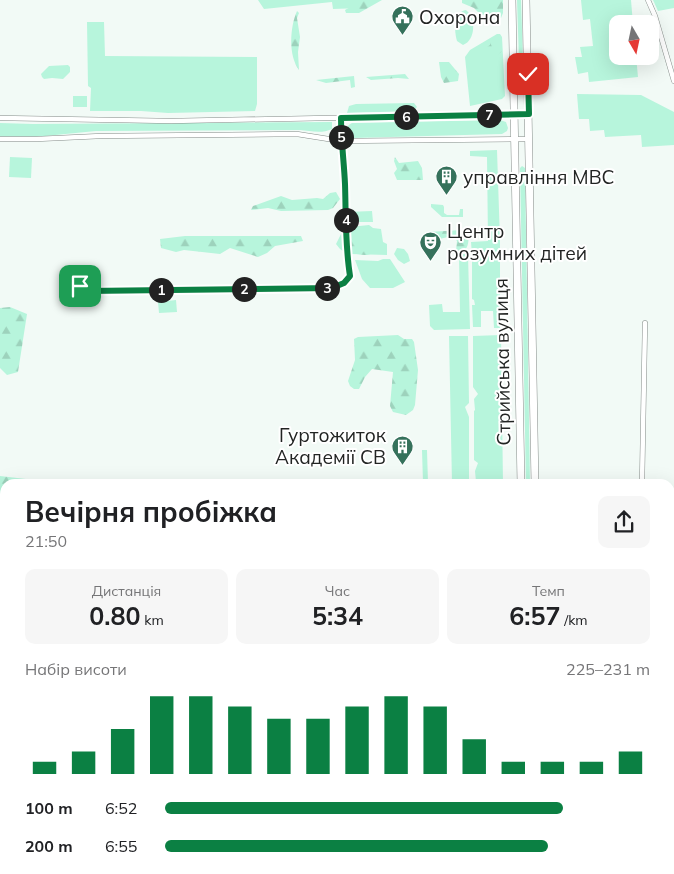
<!DOCTYPE html>
<html lang="uk">
<head>
<meta charset="utf-8">
<style>
  body { margin:0; font-family:Mulish,sans-serif; background:#f6f6f6; color:#202124; height:100vh; display:flex; flex-direction:column; font-size:19px; white-space:nowrap }
  * { box-sizing:border-box; margin:0 }
  p { font-size:16px; color:#757577 }
  .icon { flex:none; width:28px; height:28px; fill:none; stroke:currentColor; stroke-width:2; stroke-linecap:round; stroke-linejoin:round }
  .map { position:relative; flex:1; overflow:hidden }
  .details { position:absolute; left:0px; top:479px; width:675px; height:396px; display:flex; flex-direction:column; background:#fff; border-radius:15px 15px 0 0; box-shadow:0 5px 20px #0002 }
  .details>* { flex:none }
  .needle { width:32px; rotate:171deg }
  .fabs { position:absolute; left:609px; top:15px; display:grid; gap:10px }
  .fabs a { display:grid; place-items:center; width:50px; height:50px; border-radius:10px; background:#fff; box-shadow:0 5px 20px #0002; font-size:25px }
  .pin { position:absolute; display:grid; place-items:center; width:42px; height:42px; color:#fff; margin:-21px; border-radius:10px; box-shadow:0 2px 8px #0006 }
  .km { position:absolute; width:25px; height:25px; margin:-12px; border-radius:50%; background:#222; color:#fff; font-size:14px; line-height:25px; text-align:center }
  .round { display:grid; place-items:center; flex:none; width:52px; height:52px; border-radius:10px; background:#f6f6f6 }
  .head { display:flex; align-items:center; justify-content:space-between; height:85px; padding:0 25px }
  h1 { font-size:28px; font-weight:700; line-height:38px }
  .stats { display:grid; grid-template-columns:repeat(3,1fr); gap:8px; height:85px; padding:5px 25px }
  .stats div { display:grid; align-content:center; border-radius:10px; background:#f6f6f6; text-align:center }
  .stats b { font-size:25px; font-weight:700 }
  .stats small { font-size:14px; font-weight:400 }
  .stats p { font-size:14px }
  .chart { height:140px; padding:10px 25px }
  .chart p { display:flex; justify-content:space-between }
  .chart svg { width:100%; height:90px; margin-top:5px; stroke:#0b8043; stroke-width:6 }
  ul { padding:0 25px; list-style:none; font-size:16px }
  li { display:grid; grid-template-columns:80px 60px 1fr; align-items:center; height:38px }
  li i { height:12px; border-radius:6px; background:#0b8043 }
  .map>svg:first-child { display:block }
</style>
</head>
<body>
<div class="map">
<svg width="674" height="874" viewBox="0 0 674 874">
  <defs>
    <pattern id="forest-firs" width="22" height="20" patternUnits="userSpaceOnUse" patternTransform="scale(1.25)"><rect width="22" height="20" fill="#b7f5dc"/><path d="M5 1l3.5 6h-7zM16 11l3.5 6h-7z" fill="#9dd2bc"/></pattern>
  </defs>
  <rect width="100%" height="100%" fill="#f2faf6"/>
  <g fill="#b7f5dc">
    <path d="M258,0H375L362,8L333,9L332,2L264,9Z"/>
    <path d="M517,0H521L524,91H520Z"/>
    <path d="M581,0H631L633,24H618V56H636L638,77L589,82L588,72L578,74L575,57H582L580,47L593,46L590,19L583,20Z"/>
    <path d="M653,0H674V8L658,11Z"/>
    <path d="M466,10C476,18 476,40 463,45L457,41C454,31 453,12 466,10Z"/>
    <path d="M87,22H104L105,56L257,57V104L255,111L168,113L141,111H90L91,88L88,86Z"/>
    <path d="M497,34H500L502,37L505,96L502,99L470,106L465,57L470,50Z"/>
    <path d="M68,65L70,67V72L63,79L52,78L44,79L42,77L41,74L49,66Z"/>
    <path d="M577,94L641,95L674,112V145L642,147L641,135L605,137L604,130L590,131L589,119H579Z"/>
    <rect x="73" y="96" width="14" height="11"/>
    <path d="M414,103L417,107L413,111L347,113L349,106L356,104Z"/>
    <path d="M500,120L506,122L508,128L507,131L502,134L353,138L349,136C345,130 346,126 352,123Z"/>
    <path d="M332,122V129C322,134 310,131 300,130L96,131L35,137H0V123L33,124Z"/>
    <path d="M497,150L500,241V328H494L493,311H481V327H473L472,305H475L474,300L472,299V261H474V256L472,255L471,242L488,241L487,157L470,156V151Z"/>
    <path d="M10,157L32,158L31,178L9,177Z"/>
    <path d="M522,166L525,168L530,484H526L520,168Z"/>
    <path d="M431,204L443,205L444,207V213L447,215H459L460,209H463V217H442L431,207Z"/>
    <path d="M372,211L373,222H348L347,212Z"/>
    <path d="M369,225L373,228L381,229L383,242L387,244V255L351,254L349,253L350,227Z"/>
    <path d="M462,254H468V255L470,329L434,330L430,326L429,305L442,304L443,312H460L459,255Z"/>
    <path d="M383,259H390L405,282L393,288H370L362,279L355,260L378,261Z"/>
    <path d="M176,300L177,312L159,313L158,302Z"/>
    <path d="M501,335L503,484H475L476,482L475,471L478,463L474,460V411L475,410L474,399L478,394L473,387V336Z"/>
    <path d="M449,336H468L469,403L465,407L469,417V484H452Z"/>
    <path d="M422,450H427L428,483H423Z"/>
    <path d="M674,514V585H670L672,515Z"/>
    <path d="M674,755V874H666L650,870H670V776Z"/>
  </g>
  <g fill="url(#forest-firs)">
    <path d="M357,0H382L359,13H346L345,10L354,5Z"/>
    <path d="M462,0H503V13L501,18L494,17L490,14L481,15L474,8L462,3Z"/>
    <path d="M297,11L299,13L297,18L300,37L298,52L299,70C288,55 290,27 297,11Z"/>
    <path d="M496,38L501,45L502,51L497,56L485,54L487,47L490,45V40Z"/>
    <path d="M439,62H449L459,74L458,81L444,83L441,77Z"/>
    <path d="M405,74L409,79L398,78L371,80L366,77Z"/>
    <path d="M354,76L355,87L351,88L350,80L326,83L316,80Z"/>
    <path d="M395,157L399,163L418,161L422,168L423,180H397L394,173L397,169L394,161Z"/>
    <path d="M336,192L340,199L333,208L328,210L281,211L268,208L251,210L253,206L281,196L292,200L317,198L323,199L330,193Z"/>
    <path d="M344,223H351L357,227L353,239C359,243 364,243 371,246L373,253C364,258 357,252 347,254L340,249L336,244L342,232L337,225Z"/>
    <path d="M462,230L468,233C469,240 469,247 463,252L456,251L457,241L453,236L430,241L426,239L428,232Z"/>
    <path d="M185,236H301L303,241L275,246L267,253L258,257L230,248L220,254L184,250L176,252L161,248L160,239Z"/>
    <path d="M397,248L404,249L408,254L410,261L404,264L398,260L394,254Z"/>
    <path d="M10,307L27,314L18,372L7,375L0,368V308Z"/>
    <path d="M398,335L404,339H412L414,342L418,370L415,405L413,410L406,415L393,412L390,406L393,372L372,369L365,377L359,389H354L350,386L348,381L355,360L354,339L358,337Z"/>
    <path d="M0,476L69,484H5V539H0Z"/>
    <path d="M5,601V661L0,660V603Z"/>
    <path d="M172,870H221V874H173Z"/>
  </g>
  <g fill="none" stroke-linecap="round" stroke-linejoin="round">
    <defs>
      <g id="street">
        <path d="M648,0L655,16L674,81"/>
        <path d="M0,118L171,121L529,114"/>
        <path d="M0,139H37L101,136L297,134L341,141L529,139"/>
        <path d="M80,286L86,291L332,287L344,283L350,276C345,245 346,214 345,184C344,162 341,140 341,118"/>
        <path d="M642,484L645,323"/>
        <path d="M287,874V870"/>
        <path d="M599,874L600,870"/>
      </g>
      <g id="primary">
        <path d="M512,0L521,484"/>
        <path d="M526,0L535,484"/>
        <path d="M527,870V874"/>
        <path d="M541,870V874"/>
      </g>
    </defs>
    <use href="#street" stroke="#858c89" stroke-width="5.5"/>
    <use href="#primary" stroke="#858c89" stroke-width="8"/>
    <use href="#street" stroke="#fff" stroke-width="4.5"/>
    <use href="#primary" stroke="#fff" stroke-width="7"/>
  </g>
  <g fill="none" stroke-linecap="round" stroke-linejoin="round">
    <defs>
      <path id="route" d="M80,286L86,291L332,288L344,283L350,276C345,245 346,214 345,184C344,162 341,140 341,118L529,114L528,74"/>
    </defs>
    <use href="#route" stroke="#fff" stroke-width="10"/>
    <use href="#route" stroke="#0b8043" stroke-width="6"/>
  </g>
  <defs>
    <symbol id="civic-pin" viewBox="-11 -11 22 30"><path d="M0 17L-7.5 6A9.5 9.5 0 1 1 7.5 6Z" fill="#35715b" stroke="#fff"/><path d="M-.6-6.5H3V-4.5H.6V-3L4-1V1h2V6H-6V1h2V-1L-.6-3ZM-1.2 2.5V6h2.4V2.5Z" fill="#fff"/></symbol>
    <symbol id="building-pin" viewBox="-11 -11 22 30"><path d="M0 17L-7.5 6A9.5 9.5 0 1 1 7.5 6Z" fill="#35715b" stroke="#fff"/><path d="M-4-6H4V6H1V3H-1V6H-4ZM-2.5-4.3h1.7v1.8h-1.7ZM.8-4.3h1.7v1.8H.8ZM-2.5-1h1.7V.8h-1.7ZM.8-1h1.7V.8H.8Z" fill="#fff"/></symbol>
    <symbol id="theatre-pin" viewBox="-11 -11 22 30"><path d="M0 17L-7.5 6A9.5 9.5 0 1 1 7.5 6Z" fill="#35715b" stroke="#fff"/><path d="M-5-5.5Q0-4 5-5.5V0Q5 5 0 6Q-5 5-5 0ZM-3.3-2.5H-1v1.5H-3.3ZM1-2.5H3.3v1.5H1ZM-2.8 1Q0 5.5 2.8 1Z" fill="#fff"/></symbol>
  </defs>
  <g fill-rule="evenodd">
    <use href="#civic-pin" x="390" y="4" width="25" height="34"/>
    <use href="#building-pin" x="434" y="164" width="25" height="34"/>
    <use href="#theatre-pin" x="418" y="230" width="25" height="34"/>
    <use href="#building-pin" x="390" y="434" width="25" height="34"/>
  </g>
  <g text-anchor="middle" stroke-width="4" stroke-linejoin="round" paint-order="stroke">
    <g font-size="19" fill="#222423" stroke="#fff" text-anchor="start">
      <text x="419" y="24">Охорона</text>
      <text x="463" y="184">управління МВС</text>
      <text x="447" y="238">Центр<tspan x="447" dy="22">розумних дітей</tspan></text>
      <text x="386" y="442" text-anchor="end">Гуртожиток<tspan x="386" dy="22">Академії СВ</tspan></text>
    </g>
    <g font-size="19" fill="#222423" stroke="#fff">
      <text transform="translate(502 362) rotate(-91)" y="7">Стрийська вулиця</text>
    </g>
  </g>
</svg>
<div class="fabs">
<a><svg class="needle" viewBox="-14 -14 28 28"><path d="M0-13l5 13h-10z" fill="#e53935"/><path d="M0 13l5-13h-10z" fill="#757577"/></svg></a>
</div>
<div class="pin" style="left:80px;top:286px;background:#1e9e55"><svg class="icon" aria-label="arrive" viewBox="0 0 24 24"><path d="M6 21V4h12l-3 4 3 4H6"/></svg></div>
<div class="pin" style="left:528px;top:74px;background:#d93025"><svg class="icon" aria-label="check" viewBox="0 0 24 24"><path d="M5 12l5 5 9-10"/></svg></div>
<b class="km" style="left:161px;top:290px">1</b>
<b class="km" style="left:244px;top:289px">2</b>
<b class="km" style="left:327px;top:288px">3</b>
<b class="km" style="left:346px;top:220px">4</b>
<b class="km" style="left:341px;top:137px">5</b>
<b class="km" style="left:406px;top:117px">6</b>
<b class="km" style="left:489px;top:115px">7</b>
<section class="details">
<div class="head"><div><h1>Вечірня пробіжка</h1><p>21:50</p></div><a class="round"><svg class="icon" aria-label="share" viewBox="0 0 24 24"><path d="M12 15V3M7 8l5-5 5 5M5 13v7h14v-7"/></svg></a></div>
<div class="stats">
<div><p>Дистанція</p><b>0.80<small> km</small></b></div>
<div><p>Час</p><b>5:34</b></div>
<div><p>Темп</p><b>6:57<small> /km</small></b></div>
</div>
<div class="chart"><p><span>Набір висоти</span>225–231 m</p>
<svg viewBox="0 0 160 44" preserveAspectRatio="none"><path d="M5 44V38M15 44V33M25 44V22M35 44V6M45 44V6M55 44V11M65 44V17M75 44V17M85 44V11M95 44V6M105 44V11M115 44V27M125 44V38M135 44V38M145 44V38M155 44V33"/></svg>
</div>
<ul>
<li><b>100 m</b>6:52<i style="width:82%"></i></li>
<li><b>200 m</b>6:55<i style="width:79%"></i></li>
</ul>
</section>
</div>
</body>
</html>
